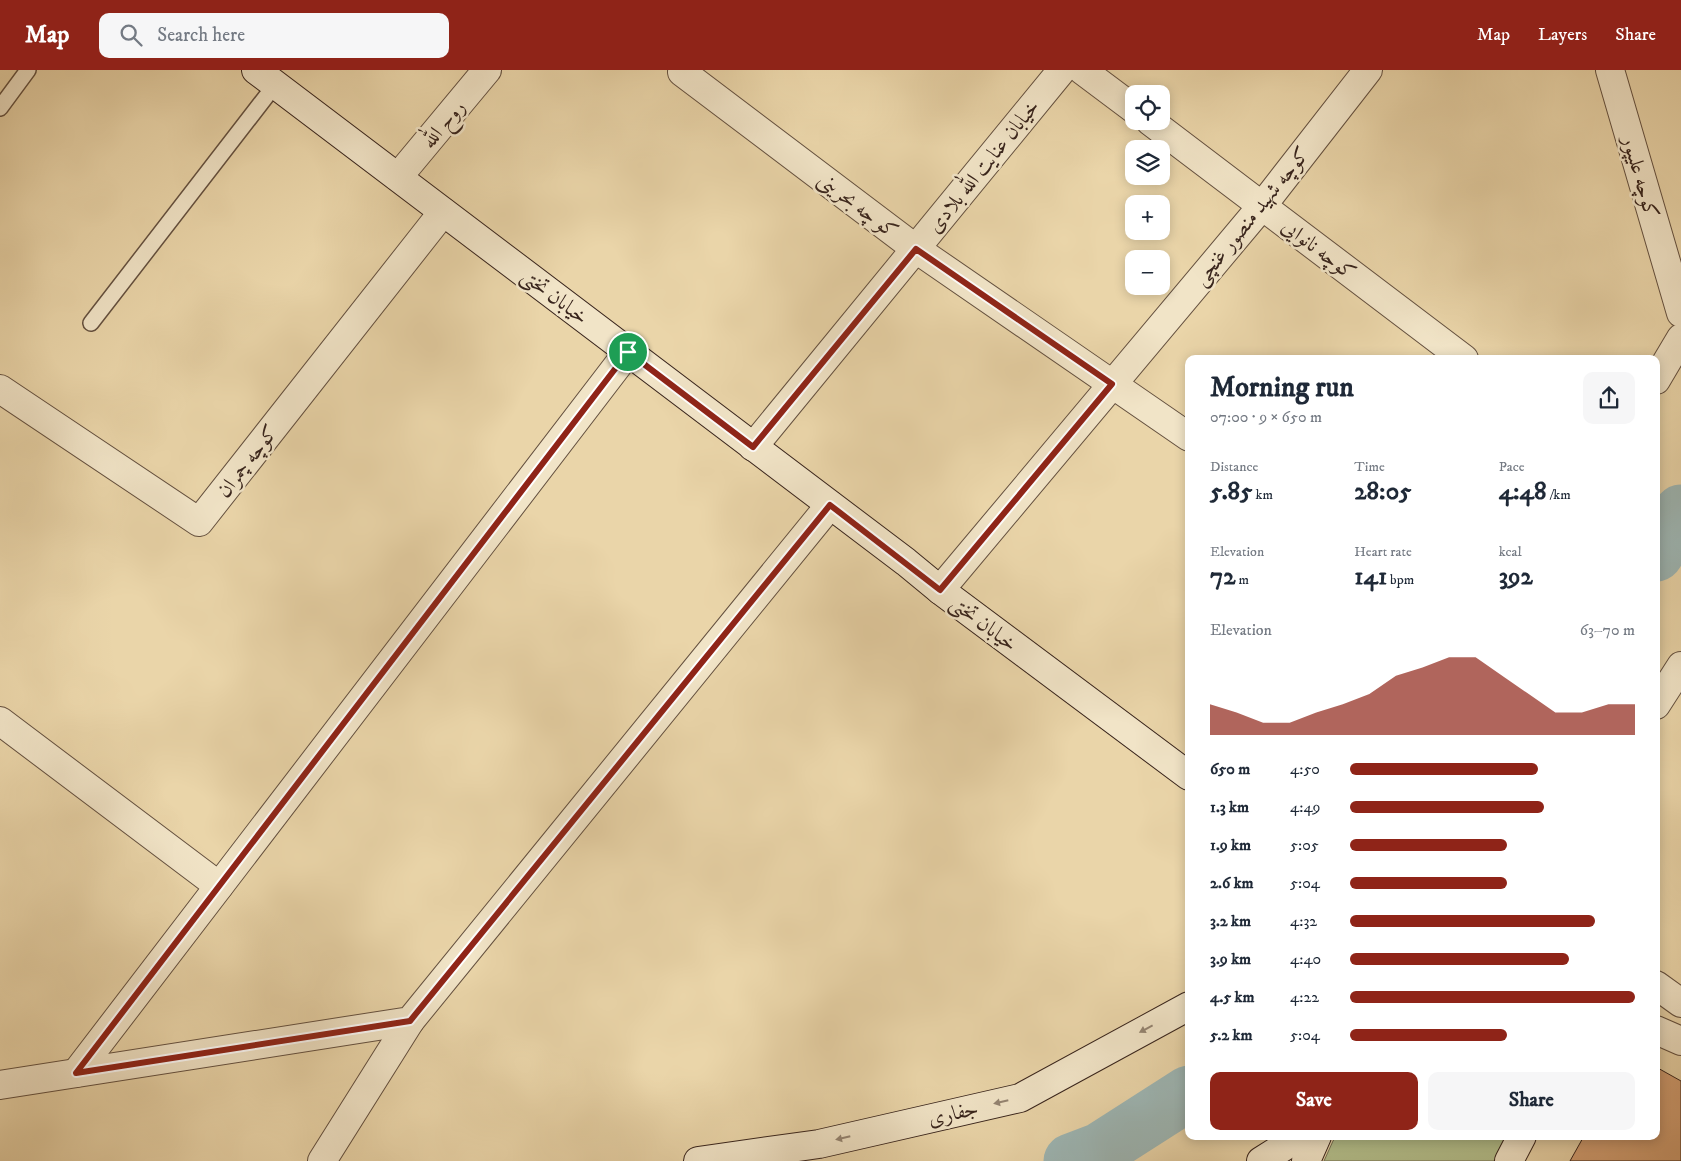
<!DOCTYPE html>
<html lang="en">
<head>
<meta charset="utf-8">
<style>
  body { margin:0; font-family:"IM FELL DW Pica",Amiri,serif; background:#f6f6f7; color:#1f2937; height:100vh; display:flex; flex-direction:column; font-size:19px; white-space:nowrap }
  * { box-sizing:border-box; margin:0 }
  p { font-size:16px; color:#747a83 }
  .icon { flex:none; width:28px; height:28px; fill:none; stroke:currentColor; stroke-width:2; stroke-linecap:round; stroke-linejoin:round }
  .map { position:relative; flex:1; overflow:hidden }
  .sheet { position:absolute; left:1185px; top:285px; width:475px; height:785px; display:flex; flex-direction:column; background:#fff; border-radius:10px; box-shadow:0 2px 12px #0003 }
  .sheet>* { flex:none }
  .fabs { position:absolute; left:1125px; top:15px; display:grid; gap:10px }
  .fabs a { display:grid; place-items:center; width:45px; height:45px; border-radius:10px; background:#fff; box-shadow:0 2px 12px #0003; font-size:25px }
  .pin { position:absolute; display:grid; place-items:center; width:42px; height:42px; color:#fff; margin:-21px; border:2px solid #fff; border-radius:50%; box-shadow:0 1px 5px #0007 }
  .round { display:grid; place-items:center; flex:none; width:52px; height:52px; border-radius:10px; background:#f6f6f7 }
  .overview { display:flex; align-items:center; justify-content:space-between; height:85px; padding:0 25px }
  h1 { font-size:28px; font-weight:800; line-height:38px }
  .figures { display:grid; grid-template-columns:repeat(3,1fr); gap:8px; height:85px; padding:5px 25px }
  .figures div { display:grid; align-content:center }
  .figures b { font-size:25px; font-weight:800 }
  .figures small { font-size:14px; font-weight:400 }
  .figures p { font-size:14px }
  .chart { height:140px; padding:10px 25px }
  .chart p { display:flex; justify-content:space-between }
  .chart svg { width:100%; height:90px; margin-top:5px; fill:#8f2418; opacity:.7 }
  .cta { display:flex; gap:10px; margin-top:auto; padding:10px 25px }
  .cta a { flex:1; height:58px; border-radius:10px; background:#8f2418; color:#fff; font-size:20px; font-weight:800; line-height:58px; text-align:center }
  .cta a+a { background:#f6f6f7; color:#1f2937 }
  ul { padding:0 25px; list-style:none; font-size:16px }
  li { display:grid; grid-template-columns:80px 60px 1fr; align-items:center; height:38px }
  li i { height:12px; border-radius:6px; background:#8f2418 }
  header { display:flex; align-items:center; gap:30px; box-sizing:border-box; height:70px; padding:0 25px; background:#8f2418; color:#fff }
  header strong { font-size:24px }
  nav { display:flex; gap:28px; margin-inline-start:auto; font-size:18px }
  .search { width:350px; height:45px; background:#f6f6f7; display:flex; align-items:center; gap:12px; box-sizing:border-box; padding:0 18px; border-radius:10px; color:#747a83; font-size:19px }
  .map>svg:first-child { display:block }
</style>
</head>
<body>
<header>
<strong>Map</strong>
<div class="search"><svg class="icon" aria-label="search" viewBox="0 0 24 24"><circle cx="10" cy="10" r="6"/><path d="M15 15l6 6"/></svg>Search here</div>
<nav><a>Map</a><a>Layers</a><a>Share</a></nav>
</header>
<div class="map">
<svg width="1681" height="1091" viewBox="0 0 1681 1091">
  <rect width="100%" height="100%" fill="#ead5a9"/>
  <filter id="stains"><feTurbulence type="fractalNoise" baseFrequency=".004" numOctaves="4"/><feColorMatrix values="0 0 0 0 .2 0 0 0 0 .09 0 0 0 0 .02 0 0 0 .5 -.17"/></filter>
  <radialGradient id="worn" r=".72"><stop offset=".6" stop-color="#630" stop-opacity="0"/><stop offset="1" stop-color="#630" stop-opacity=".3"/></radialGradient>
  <path fill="#b2be8b" stroke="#757154" d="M1337,1066H1507L1494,1091H1324L1333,1071Z"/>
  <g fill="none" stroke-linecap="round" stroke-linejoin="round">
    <g stroke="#9db6b4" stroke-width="55">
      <path d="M1656,484L1681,442"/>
      <path d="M1071,1091L1100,1080L1189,1023"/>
    </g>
  </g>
  <path fill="#d4a074" stroke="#38241c" d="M1656,997L1681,1011V1091H1570L1584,1066H1656Z"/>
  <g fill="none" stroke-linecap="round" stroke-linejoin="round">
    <defs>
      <g id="lane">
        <path d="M0,38L28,0"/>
        <path d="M91,253L275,15"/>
      </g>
      <g id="street">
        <path d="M1082,0L1134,39"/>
        <path d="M1610,0L1681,243"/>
        <path d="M682,2L916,179L1189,367"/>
        <path d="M1150,51L1464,289"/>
        <path d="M398,107L487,0"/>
        <path d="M1656,310L1681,268"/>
        <path d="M0,319L199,452L443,142"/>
        <path d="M753,377L1062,0"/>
        <path d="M940,520L1262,136L1368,0"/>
        <path d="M1656,635L1681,596"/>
        <path d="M0,651L219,816"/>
        <path d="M1656,915L1681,933"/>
        <path d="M1656,960L1681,971"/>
        <path d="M76,1003L628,282"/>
        <path d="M0,1015L410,951L830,435"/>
        <path d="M322,1091L410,951"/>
      </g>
      <g id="secondary">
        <path d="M256,0L906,492L940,520L1189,706"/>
        <path d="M698,1091L819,1074L1020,1028L1189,936"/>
        <path d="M1261,1091L1301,1066"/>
        <path d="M1306,1091L1317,1066"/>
        <path d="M1509,1091L1522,1066"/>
      </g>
    </defs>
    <use href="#lane" stroke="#64503f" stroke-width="18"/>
    <use href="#street" stroke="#64503f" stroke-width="30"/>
    <use href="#secondary" stroke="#38241c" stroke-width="30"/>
    <use href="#lane" stroke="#f1e4c7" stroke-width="15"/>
    <use href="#street" stroke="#f1e4c7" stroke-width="28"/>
    <use href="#secondary" stroke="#f1e4c7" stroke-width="28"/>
  </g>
  <defs><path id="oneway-solid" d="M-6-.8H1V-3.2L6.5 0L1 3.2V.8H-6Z" transform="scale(1.25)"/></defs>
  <g fill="#948472">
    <use href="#oneway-solid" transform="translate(1146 959) rotate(152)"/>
    <use href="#oneway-solid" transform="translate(1001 1032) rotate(167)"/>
    <use href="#oneway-solid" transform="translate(843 1068) rotate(167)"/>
  </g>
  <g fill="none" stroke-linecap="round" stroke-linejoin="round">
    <defs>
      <path id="route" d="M916,179L1112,314L940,520L830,435L410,951L76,1003L628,282L753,377Z"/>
    </defs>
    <use href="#route" stroke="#fff" stroke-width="10"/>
    <use href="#route" stroke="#8f2418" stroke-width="6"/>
  </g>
  <g text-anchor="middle" stroke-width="5" stroke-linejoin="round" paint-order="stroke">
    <g font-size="21" fill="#38241c" stroke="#f1e4c7">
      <text transform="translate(443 54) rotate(-50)" y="7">روح الله</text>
      <text transform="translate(983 96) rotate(-51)" y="7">خیابان عنایت الله بلادی</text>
      <text transform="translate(1641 107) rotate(74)" y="7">کوچه علیپور</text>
      <text transform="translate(858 135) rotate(37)" y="7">کو چه بحرینی</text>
      <text transform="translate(1251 146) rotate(-51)" y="7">کوچه شهید منصور غنچی</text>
      <text transform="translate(1319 179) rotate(37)" y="7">کوچه نانوایی</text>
      <text transform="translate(555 226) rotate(37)" y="7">خیابان تختی</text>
      <text transform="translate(247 391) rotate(-52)" y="7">کوچه چمران</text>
      <text transform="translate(984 553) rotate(37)" y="7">خیابان تختی</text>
      <text transform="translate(953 1043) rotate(-13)" y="7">جفاری</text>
    </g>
  </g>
  <rect width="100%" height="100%" filter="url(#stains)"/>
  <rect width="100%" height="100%" fill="url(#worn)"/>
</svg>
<div class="fabs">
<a><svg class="icon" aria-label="locate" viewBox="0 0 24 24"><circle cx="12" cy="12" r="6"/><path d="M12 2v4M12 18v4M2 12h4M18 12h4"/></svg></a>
<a><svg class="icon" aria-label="layers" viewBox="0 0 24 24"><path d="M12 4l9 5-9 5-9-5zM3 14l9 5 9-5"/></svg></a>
<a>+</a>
<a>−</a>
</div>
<div class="pin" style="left:628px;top:282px;background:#1e9e55"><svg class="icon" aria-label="arrive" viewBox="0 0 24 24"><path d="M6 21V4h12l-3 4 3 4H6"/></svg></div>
<section class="sheet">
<div class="overview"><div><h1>Morning run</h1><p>07:00 · 9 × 650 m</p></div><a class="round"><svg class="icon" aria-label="share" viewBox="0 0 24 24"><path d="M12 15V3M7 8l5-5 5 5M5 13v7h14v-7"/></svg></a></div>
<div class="figures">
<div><p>Distance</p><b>5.85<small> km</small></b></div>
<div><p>Time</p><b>28:05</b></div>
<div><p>Pace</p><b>4:48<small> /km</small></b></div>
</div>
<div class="figures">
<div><p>Elevation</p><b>72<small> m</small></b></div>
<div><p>Heart rate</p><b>141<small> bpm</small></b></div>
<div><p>kcal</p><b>392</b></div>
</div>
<div class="chart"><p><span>Elevation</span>63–70 m</p>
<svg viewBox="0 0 160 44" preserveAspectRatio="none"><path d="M0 44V29L10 33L20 38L30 38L40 33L50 29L60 24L70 15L80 11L90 6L100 6L110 15L120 24L130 33L140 33L150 29L160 29V44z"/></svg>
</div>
<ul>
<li><b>650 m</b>4:50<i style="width:66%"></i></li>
<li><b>1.3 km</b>4:49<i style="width:68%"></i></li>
<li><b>1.9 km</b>5:05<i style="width:55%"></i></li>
<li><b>2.6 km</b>5:04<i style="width:55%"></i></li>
<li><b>3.2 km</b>4:32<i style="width:86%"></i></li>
<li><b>3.9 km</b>4:40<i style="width:77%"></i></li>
<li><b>4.5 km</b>4:22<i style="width:100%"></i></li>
<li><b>5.2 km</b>5:04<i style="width:55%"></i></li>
</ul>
<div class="cta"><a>Save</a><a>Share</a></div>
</section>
</div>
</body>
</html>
